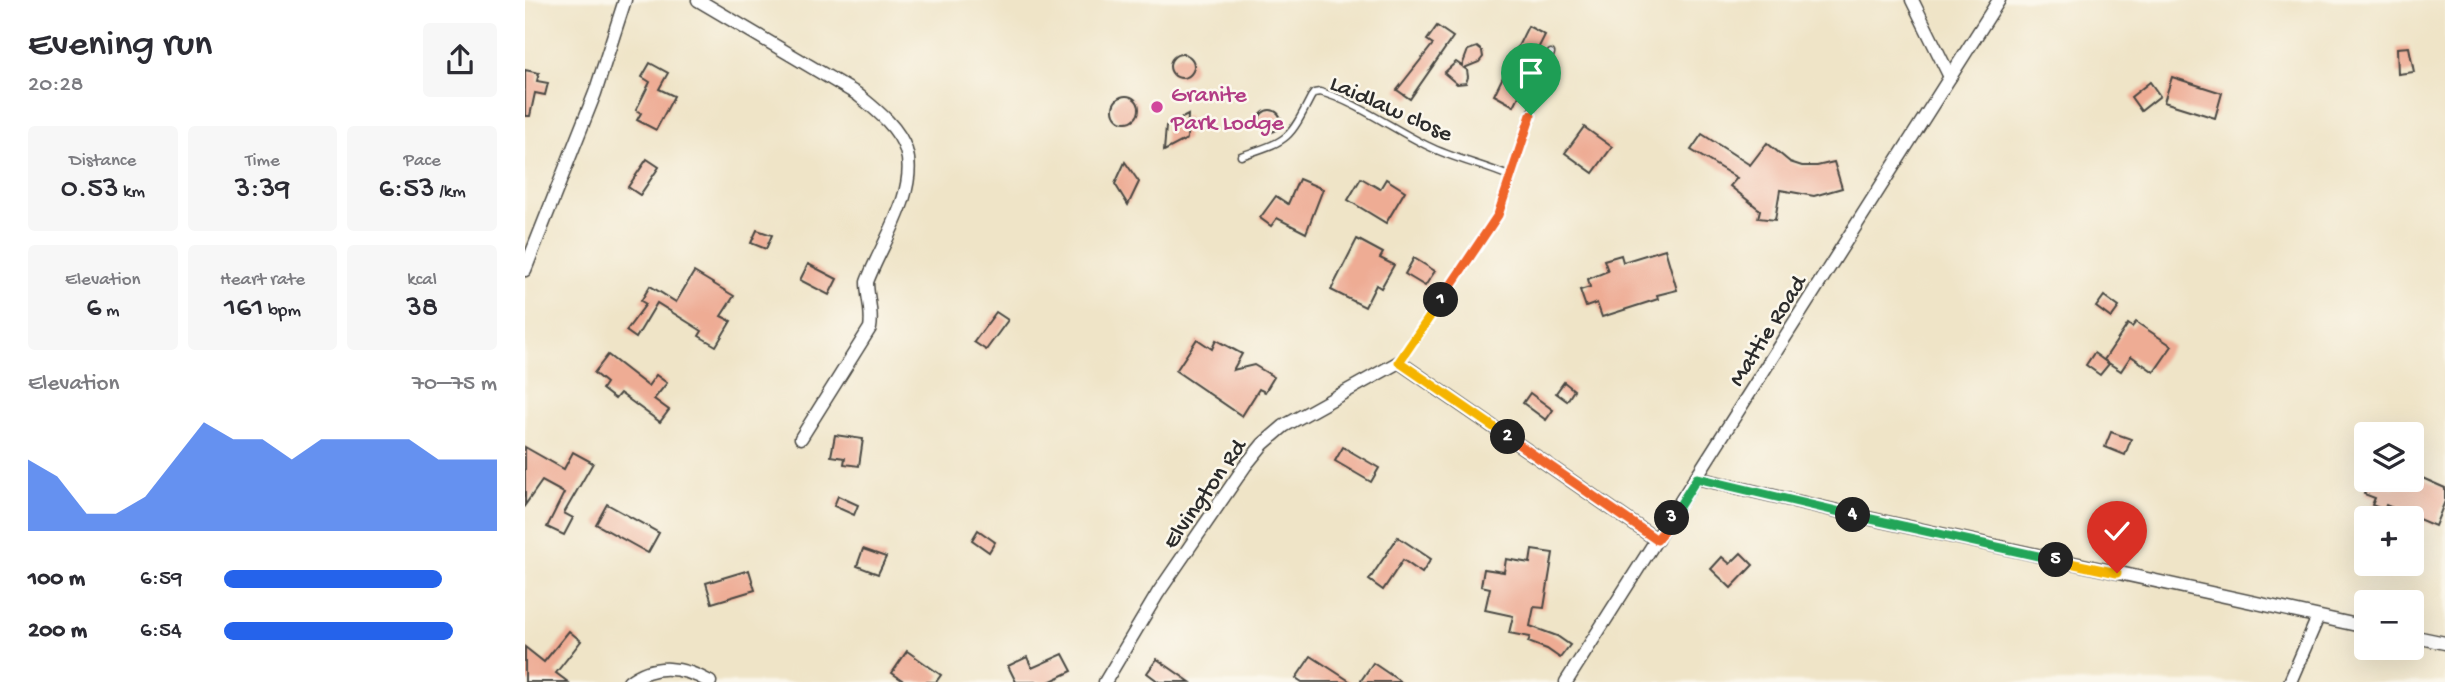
<!DOCTYPE html>
<html lang="en">
<head>
<meta charset="utf-8">
<style>
  body { margin:0; font-family:"Gochi Hand",sans-serif; background:#f7f7f7; color:#2b2b33; height:100vh; display:flex; flex-direction:column; font-size:26px; white-space:nowrap }
  * { box-sizing:border-box; margin:0 }
  p { font-size:23px; color:#7c7c81 }
  .icon { flex:none; width:38px; height:38px; fill:none; stroke:currentColor; stroke-width:2; stroke-linecap:round; stroke-linejoin:round }
  .map { position:relative; flex:1; overflow:hidden }
  .side { display:flex; flex-direction:column; background:#fff; width:525px }
  .side>* { flex:none }
  .tools { position:absolute; left:1829px; top:422px; display:grid; gap:14px }
  .tools a { display:grid; place-items:center; width:70px; height:70px; border-radius:7px; background:#fff; box-shadow:0 7px 28px #0002; font-size:35px }
  .pin { position:absolute; display:grid; place-items:center; width:60px; height:60px; color:#fff; margin:-72px -30px; border-radius:50% 50% 50% 0; rotate:-45deg; box-shadow:0 0 7px #0007 }
  .pin .icon { rotate:45deg }
  .km { position:absolute; width:35px; height:35px; margin:-18px; border-radius:50%; background:#222; color:#fff; font-size:19px; line-height:35px; text-align:center }
  .round { display:grid; place-items:center; flex:none; width:74px; height:74px; border-radius:7px; background:#f7f7f7 }
  .overview { display:flex; align-items:center; justify-content:space-between; height:119px; padding:0 28px }
  h1 { font-size:38px; font-weight:600; line-height:52px }
  .metrics { display:grid; grid-template-columns:repeat(3,1fr); gap:10px; height:119px; padding:7px 28px }
  .metrics div { display:grid; align-content:center; border-radius:7px; background:#f7f7f7; text-align:center }
  .metrics b { font-size:30px; font-weight:600 }
  .metrics small { font-size:19px; font-weight:400 }
  .metrics p { font-size:19px }
  .chart { height:196px; padding:14px 28px }
  .chart p { display:flex; justify-content:space-between }
  .chart svg { width:100%; height:126px; margin-top:7px; fill:#2563eb; opacity:.7 }
  ul { padding:0 28px; list-style:none; font-size:23px }
  li { display:grid; grid-template-columns:112px 84px 1fr; align-items:center; height:52px }
  li i { height:18px; border-radius:9px; background:#2563eb }
  main { display:flex; flex:1; min-height:0 }
  .map>svg:first-child { display:block }
</style>
</head>
<body>
<main>
<section class="side">
<div class="overview"><div><h1>Evening run</h1><p>20:28</p></div><a class="round"><svg class="icon" aria-label="share" viewBox="0 0 24 24"><path d="M12 15V3M7 8l5-5 5 5M5 13v7h14v-7"/></svg></a></div>
<div class="metrics">
<div><p>Distance</p><b>0.53<small> km</small></b></div>
<div><p>Time</p><b>3:39</b></div>
<div><p>Pace</p><b>6:53<small> /km</small></b></div>
</div>
<div class="metrics">
<div><p>Elevation</p><b>6<small> m</small></b></div>
<div><p>Heart rate</p><b>161<small> bpm</small></b></div>
<div><p>kcal</p><b>38</b></div>
</div>
<div class="chart"><p><span>Elevation</span>70–75 m</p>
<svg viewBox="0 0 160 44" preserveAspectRatio="none"><path d="M0 44V19L10 25L20 38L30 38L40 32L50 19L60 6L70 12L80 12L90 19L100 12L110 12L120 12L130 12L140 19L150 19L160 19V44z"/></svg>
</div>
<ul>
<li><b>100 m</b>6:59<i style="width:80%"></i></li>
<li><b>200 m</b>6:54<i style="width:84%"></i></li>
</ul>
</section>
<div class="map">
<svg width="1920" height="682" viewBox="0 0 1920 682">
  <rect width="100%" height="100%" fill="#fbf7ec"/>
  <filter id="ink" filterUnits="userSpaceOnUse"><feTurbulence type="fractalNoise" baseFrequency=".0143" numOctaves="2"/><feDisplacementMap in="SourceGraphic" scale="14" xChannelSelector="R" yChannelSelector="G"/><feConvolveMatrix kernelMatrix="1 2 1 2 8 2 1 2 1" color-interpolation-filters="sRGB"/></filter>
  <filter id="wash" filterUnits="userSpaceOnUse"><feTurbulence type="fractalNoise" baseFrequency=".00686" numOctaves="4" result="noise"/><feDisplacementMap in="SourceGraphic" scale="28" xChannelSelector="R" yChannelSelector="G"/><feGaussianBlur stdDeviation="1.57" result="paint"/><feColorMatrix in="noise" values="0 0 0 0 0 0 0 0 0 0 0 0 0 0 0 0 0 1.4 0 .05"/><feComposite in="paint" operator="in"/></filter>
  <g filter="url(#wash)">
    <rect width="100%" height="100%" fill="#efe4c7"/>
    <g id="blocks">
      <g fill="#eeac94">
        <path d="M912,26L928,37L885,99L872,90L908,44L902,40Z"/>
        <path d="M1003,26L1020,35L991,92L995,94L989,106L969,95Z"/>
        <path d="M952,47L957,51L958,57L954,62L939,68L942,70L943,77L941,83L932,84L919,73L931,62L937,66L943,50Z"/>
        <path d="M1884,47L1889,72L1873,74L1872,48Z"/>
        <circle cx="657" cy="66" r="12"/>
        <path d="M125,63L143,73L134,89L149,96L131,130L112,120L116,113L111,110L125,82L117,77Z"/>
        <path d="M0,70L14,73L12,81L23,83L20,95L10,93L5,116H0Z"/>
        <path d="M1647,77L1697,93L1690,118L1639,102Z"/>
        <path d="M1625,82L1635,96L1616,111L1606,97Z"/>
        <circle cx="601" cy="109" r="13"/>
        <circle cx="745" cy="121" r="11"/>
        <path d="M663,115L662,139L639,151L641,126Z"/>
        <path d="M1059,127L1087,147L1068,173L1040,153Z"/>
        <path d="M1177,134L1225,165L1242,143L1265,162L1277,166H1292L1309,162L1317,188L1289,196L1255,190L1250,220L1233,218L1235,210L1205,186L1212,178L1166,150Z"/>
        <path d="M122,159L134,167L115,195L103,187Z"/>
        <path d="M600,162L614,182L603,205L590,184Z"/>
        <path d="M836,178L855,189L861,179L880,191L861,223L823,200Z"/>
        <path d="M774,179L798,189L781,233L752,218L746,226L735,218L751,196L763,204Z"/>
        <path d="M232,230L247,235L241,249L226,243Z"/>
        <path d="M832,239L858,253L855,258L869,265L856,288L851,285L840,307L806,290Z"/>
        <path d="M1140,249L1152,290L1132,295L1133,299L1077,317L1072,303L1061,307L1055,290L1065,287L1063,279L1083,271L1079,260L1096,255L1098,262Z"/>
        <path d="M889,258L910,271L900,286L880,274Z"/>
        <path d="M283,264L312,279L304,295L275,280Z"/>
        <path d="M169,272L209,296L196,316L206,321L191,346L174,336L177,331L132,303L111,338L101,331L121,304L116,301L125,286L151,302Z"/>
        <path d="M1579,296L1594,307L1586,318L1571,307Z"/>
        <path d="M471,312L483,320L461,350L449,342Z"/>
        <path d="M1611,322L1647,346L1629,372L1606,356L1596,371L1579,360L1603,324L1607,327Z"/>
        <path d="M672,339L687,349L691,340L717,354L708,370L729,365L749,377L740,392L734,389L717,416L651,371Z"/>
        <path d="M1569,353L1584,364L1575,375L1561,365Z"/>
        <path d="M83,355L123,386L131,375L142,383L129,399L144,410L135,422L95,393L90,399L77,389L81,383L69,373Z"/>
        <path d="M1039,382L1049,390L1042,401L1031,393Z"/>
        <path d="M1005,393L1028,410L1021,420L998,403Z"/>
        <path d="M1586,432L1606,439L1600,455L1580,447Z"/>
        <path d="M310,435L338,439L334,466L319,464L320,458L306,456Z"/>
        <path d="M0,447L39,469L48,452L68,463L39,513L48,518L39,535L22,527L39,493L17,481L0,505Z"/>
        <path d="M818,447L854,468L846,482L810,461Z"/>
        <path d="M1886,473L1920,488V501L1910,526L1861,505L1859,510L1847,505L1850,498L1839,494L1844,480L1869,488L1872,480H1886Z"/>
        <path d="M313,496L333,505L329,515L309,506Z"/>
        <path d="M82,504L134,533L123,553L71,524Z"/>
        <path d="M453,530L470,542L464,552L447,540Z"/>
        <path d="M873,537L906,559L897,573L878,560L858,590L844,580Z"/>
        <path d="M338,549L361,557L353,574L332,566Z"/>
        <path d="M1007,550L1028,553L1019,608L1009,607L1005,626L1032,636L1045,645L1035,658L1022,649L1003,642L1005,637L984,633L988,616L960,610L965,588L956,586L959,569L979,572L981,559L1005,563Z"/>
        <path d="M1216,553L1228,565L1206,588L1186,569L1197,557L1205,564Z"/>
        <path d="M224,570L230,590L187,603L181,583Z"/>
        <path d="M44,631L56,641L31,673L43,682H0V647L19,662Z"/>
        <path d="M382,651L416,675L411,682H380L367,673Z"/>
        <path d="M538,654L547,671L524,682H491L483,666L502,657L507,668Z"/>
        <path d="M786,656L826,682H777L771,678Z"/>
        <path d="M632,659L665,682H634L622,673Z"/>
        <path d="M848,663L876,682H835Z"/>
      </g>
    </g>
  </g>
  <g filter="url(#ink)">
    <use href="#blocks" fill-opacity="0" stroke="#484742" stroke-width="2"/>
    <g fill="none" stroke-linecap="round" stroke-linejoin="round">
      <defs>
        <g id="service">
          <path d="M716,156C763,140 763,142 786,97L789,93L795,92C828,100 871,131 903,146C929,159 959,165 986,177"/>
          <path d="M874,362L973,215L1026,53"/>
        </g>
        <g id="minor">
          <path d="M173,0L332,94C350,109 373,126 381,150C394,191 356,244 342,282C342,298 348,312 345,328L276,438"/>
          <path d="M1387,0L1425,77"/>
          <path d="M0,270L70,93L100,0"/>
          <path d="M1172,478L1338,517L1841,627"/>
          <path d="M1886,636L1920,643"/>
          <path d="M104,682C130,662 159,667 185,682"/>
          <path d="M580,682L633,593L720,466L738,444L759,426L874,362L1132,540"/>
          <path d="M1041,682L1474,0"/>
          <path d="M1765,682L1793,617"/>
        </g>
      </defs>
      <use href="#service" stroke="#484742" stroke-width="9"/>
      <use href="#minor" stroke="#484742" stroke-width="15"/>
      <use href="#service" stroke="#fff" stroke-width="6"/>
      <use href="#minor" stroke="#fff" stroke-width="12"/>
    </g>
  </g>
  <g fill="none" stroke-linecap="round" stroke-linejoin="round" filter="url(#ink)">
    <defs>
      <path id="split-1" d="M916,300L973,215L1006,115"/>
      <path id="split-2" d="M916,300L874,362L983,437"/>
      <path id="split-3" d="M983,437L1132,540L1147,518"/>
      <path id="split-4" d="M1147,518L1172,478L1328,515"/>
      <path id="split-5" d="M1328,515L1531,560"/>
      <path id="split-6" d="M1531,560L1592,573"/>
    </defs>
    <use href="#split-1" stroke="#fff" stroke-width="14"/>
    <use href="#split-2" stroke="#fff" stroke-width="14"/>
    <use href="#split-3" stroke="#fff" stroke-width="14"/>
    <use href="#split-4" stroke="#fff" stroke-width="14"/>
    <use href="#split-5" stroke="#fff" stroke-width="14"/>
    <use href="#split-6" stroke="#fff" stroke-width="14"/>
    <use href="#split-1" stroke="#f0652b" stroke-width="9"/>
    <use href="#split-2" stroke="#f5b400" stroke-width="9"/>
    <use href="#split-3" stroke="#f0652b" stroke-width="9"/>
    <use href="#split-4" stroke="#22a559" stroke-width="9"/>
    <use href="#split-5" stroke="#22a559" stroke-width="9"/>
    <use href="#split-6" stroke="#f5b400" stroke-width="9"/>
  </g>
  <circle fill="#d1479c" stroke="#fbf7ec" stroke-width="2.5" cx="632" cy="107" r="7"/>
  <g text-anchor="middle" stroke-width="5" stroke-linejoin="round" paint-order="stroke">
    <g font-size="24" fill="#b23c85" stroke="#fbf7ec" text-anchor="start">
      <text x="646" y="101">Granite<tspan x="646" dy="28">Park Lodge</tspan></text>
    </g>
    <g font-size="24" fill="#2b2b2b" stroke="#fbf7ec">
      <text transform="translate(867 107) rotate(24)" y="8">Laidlaw close</text>
      <text transform="translate(1241 330) rotate(-58)" y="8">Mattie Road</text>
      <text transform="translate(678 493) rotate(-55)" y="8">Elvington Rd</text>
    </g>
  </g>
</svg>
<div class="tools">
<a><svg class="icon" aria-label="layers" viewBox="0 0 24 24"><path d="M12 4l9 5-9 5-9-5zM3 14l9 5 9-5"/></svg></a>
<a>+</a>
<a>−</a>
</div>
<div class="pin" style="left:1006px;top:115px;background:#1e9e55"><svg class="icon" aria-label="arrive" viewBox="0 0 24 24"><path d="M6 21V4h12l-3 4 3 4H6"/></svg></div>
<div class="pin" style="left:1592px;top:573px;background:#d93025"><svg class="icon" aria-label="check" viewBox="0 0 24 24"><path d="M5 12l5 5 9-10"/></svg></div>
<b class="km" style="left:916px;top:300px">1</b>
<b class="km" style="left:983px;top:437px">2</b>
<b class="km" style="left:1147px;top:518px">3</b>
<b class="km" style="left:1328px;top:515px">4</b>
<b class="km" style="left:1531px;top:560px">5</b>
</div>
</main>
</body>
</html>
